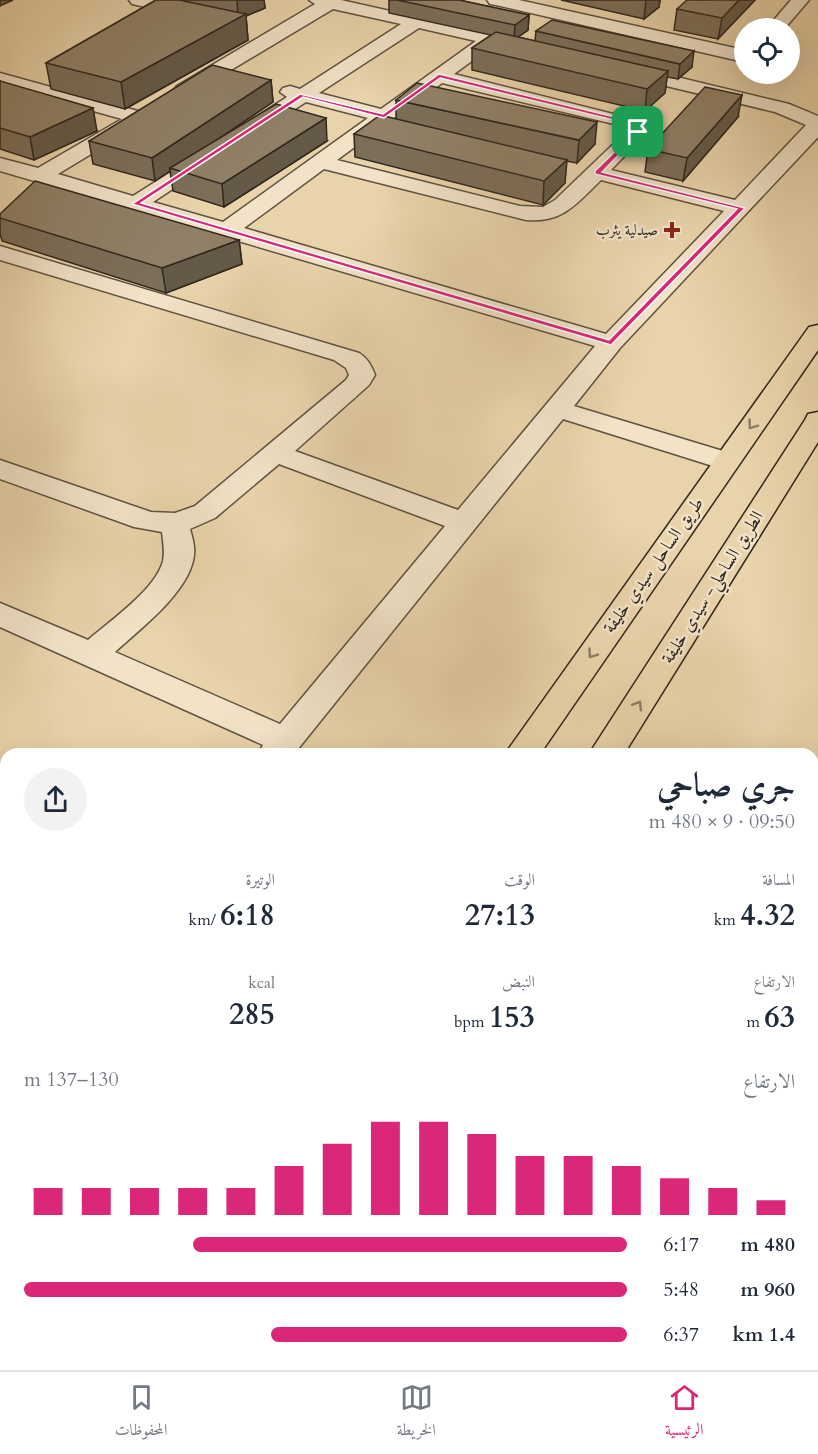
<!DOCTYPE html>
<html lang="ar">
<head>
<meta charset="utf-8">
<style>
  body { margin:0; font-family:Cardo,Amiri,serif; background:#f2f2f3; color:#1f2937; direction:rtl; height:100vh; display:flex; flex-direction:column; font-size:22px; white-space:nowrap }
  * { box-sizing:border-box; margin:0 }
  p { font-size:20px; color:#747a83 }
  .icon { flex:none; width:33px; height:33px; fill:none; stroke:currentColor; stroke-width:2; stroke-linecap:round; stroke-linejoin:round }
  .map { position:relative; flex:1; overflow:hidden; direction:ltr }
  .details { position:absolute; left:0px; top:748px; width:819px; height:622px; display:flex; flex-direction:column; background:#fff; border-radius:18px 18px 0 0; box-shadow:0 6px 24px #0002; direction:rtl }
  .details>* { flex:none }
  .buttons { position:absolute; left:734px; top:18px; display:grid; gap:12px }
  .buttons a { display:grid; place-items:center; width:66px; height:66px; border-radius:50%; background:#fff; box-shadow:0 6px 24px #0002; font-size:30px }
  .pin { position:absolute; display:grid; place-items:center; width:51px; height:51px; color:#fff; margin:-26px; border-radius:12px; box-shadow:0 3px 9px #0006 }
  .round { display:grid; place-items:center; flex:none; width:63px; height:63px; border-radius:32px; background:#f2f2f3 }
  .overview { display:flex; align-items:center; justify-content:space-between; height:102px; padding:0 24px }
  h1 { font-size:33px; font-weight:700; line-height:45px }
  .figures { display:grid; grid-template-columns:repeat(3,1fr); gap:9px; height:102px; padding:6px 24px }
  .figures div { display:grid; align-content:center }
  .figures b { font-size:30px; font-weight:700 }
  .figures small { font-size:16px; font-weight:400 }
  .figures p { font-size:16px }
  .chart { height:168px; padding:12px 24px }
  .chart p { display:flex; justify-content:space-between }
  .chart svg { width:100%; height:108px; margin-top:6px; stroke:#db2777; stroke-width:6 }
  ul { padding:0 24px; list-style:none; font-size:20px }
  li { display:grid; grid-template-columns:96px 72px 1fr; align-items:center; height:45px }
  li i { height:15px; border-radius:8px; background:#db2777 }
  .dock { display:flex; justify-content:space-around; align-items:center; height:84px; border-top:2px solid #e0e1e3; background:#fff; font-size:16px; color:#747a83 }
  .dock a { display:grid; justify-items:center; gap:3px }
  .dock .active { color:#db2777 }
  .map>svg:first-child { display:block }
</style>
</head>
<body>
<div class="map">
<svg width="818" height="1370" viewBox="0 0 818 1370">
  <rect width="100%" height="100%" fill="#e9d3aa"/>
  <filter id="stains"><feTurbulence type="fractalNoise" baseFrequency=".00333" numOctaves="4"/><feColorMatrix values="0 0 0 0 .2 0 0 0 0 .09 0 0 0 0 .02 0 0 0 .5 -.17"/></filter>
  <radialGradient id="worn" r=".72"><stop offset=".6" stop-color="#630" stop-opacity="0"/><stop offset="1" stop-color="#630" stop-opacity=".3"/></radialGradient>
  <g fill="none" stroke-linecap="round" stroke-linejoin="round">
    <defs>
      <g id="minor">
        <path d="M129,0H160L200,9L203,13L200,17L194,18L132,4Z"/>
        <path d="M309,0H341L538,44L541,48L538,52L532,53L494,45L454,74L641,121L648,132L611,170L735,200L806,125L775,112L616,74L614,70L616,66L623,64L789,104L818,116V137L620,348L574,406L736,455L740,461L736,467L726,469L716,467L563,419L294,754H258L263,745L0,627V603L88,640C110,621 156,589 163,561C165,552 163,542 162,532L134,527L0,479V460L151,512L175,513L195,506L346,380L349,375L346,368L334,360L0,260V246L359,353C367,358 372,366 375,375L369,385L295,451L458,510L595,346L0,171V158L38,168L122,119L0,85V73L145,113L148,117L136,127L58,174L133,196L201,153L208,151L215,153L218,157L215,161L153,202L223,222L368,118L306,102L256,134H242L239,130L242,126L287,97L280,92L283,88L290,86L300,89L401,24L333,9L191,94H177L174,90L177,86L315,4ZM419,28L476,41L381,109L319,93ZM442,83L614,124L627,131L555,200L543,207L520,206L337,160ZM324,169L526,220C563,223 576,204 601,180L724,211L606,334L244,228ZM279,464L445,526L280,724L115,652C140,629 185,595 193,561C196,550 193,539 190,529L215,518Z"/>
        <path d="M487,0H519L744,50V62L496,5L490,4Z"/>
        <path d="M791,0H809L785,28H767Z"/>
        <path d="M0,950L6,952V988L0,986Z"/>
        <path d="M6,1066V1110L0,1113V1068Z"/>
        <path d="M813,1222L818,1224V1270L813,1268Z"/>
        <path d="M813,1300L818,1302V1351L813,1349Z"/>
      </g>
      <g id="highway">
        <path d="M818,325V350L540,754H505L809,327Z"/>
        <path d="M818,412V442L624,754H589L805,420L808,414Z"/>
        <path d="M71,1365H121L119,1370H69Z"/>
        <path d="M194,1365H243L241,1370H192Z"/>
      </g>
    </defs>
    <use href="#minor" stroke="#5e5241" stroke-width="3"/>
    <use href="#highway" stroke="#30271e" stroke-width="3"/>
    <use href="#minor" fill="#f1e2c8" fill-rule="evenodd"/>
    <use href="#highway" fill="#e9d3aa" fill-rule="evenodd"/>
  </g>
  <g fill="#7c6e59" stroke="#30271e" stroke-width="1.5">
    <path d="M156,0H264L265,8L246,16L248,40L125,109L51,89L46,63Z"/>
    <path d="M389,0H459L529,15L528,30L518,37L535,41L536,31L692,67L678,79L667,77L665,93L645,111L472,70V48L491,35L389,13Z"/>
    <path d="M561,0H660L659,7L644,19Z"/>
    <path d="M755,0L718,39L674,30L677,9Z"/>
    <path d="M271,80L273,102L221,137L327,141L224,207L173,191L170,171L155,181L93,164L89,141Z"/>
    <path d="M0,81L97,131L34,160L0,149Z"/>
    <path d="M396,100L595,144L577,163L566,161L565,183L543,205L355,157L354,134L396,119Z"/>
    <path d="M738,117L683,181L645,172L648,149Z"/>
    <path d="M0,214L239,240L242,264L166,293L2,241L0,234Z"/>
  </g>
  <g fill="#655a48" stroke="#30271e" stroke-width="1.5">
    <path d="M0,0H13L0,6Z"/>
    <path d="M237,0H264L265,8L246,16L248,40L125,109L121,82L238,18Z"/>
    <path d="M646,0H660L659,7L644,19Z"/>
    <path d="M739,0H755L718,39L722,18Z"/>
    <path d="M529,15L528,30L514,40L515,25Z"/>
    <path d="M694,51L692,67L678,79L680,64Z"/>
    <path d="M668,71L665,93L645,111L647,89Z"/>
    <path d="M271,80L273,102L174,169L170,168V171L155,181L152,158Z"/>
    <path d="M742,95L738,117L683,181L687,158Z"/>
    <path d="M93,108L97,131L34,160L30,137Z"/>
    <path d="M326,118L327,141L224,207L222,184Z"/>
    <path d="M597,122L595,144L577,163L579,140Z"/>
    <path d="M567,160L565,183L543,205L544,181Z"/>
    <path d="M239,240L242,264L166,293L162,268Z"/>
  </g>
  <g fill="#908067" stroke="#30271e" stroke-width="1.5">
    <path d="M156,0H179L246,14L121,82L46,63Z"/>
    <path d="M397,0H459L529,15L515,25Z"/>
    <path d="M687,0H739L722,18L677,9Z"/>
    <path d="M552,20L694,51L680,64L536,31Z"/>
    <path d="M496,32L668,71L647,89L472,48Z"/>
    <path d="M212,65L271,80L152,158L89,141Z"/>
    <path d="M0,81L93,108L30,137L0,128Z"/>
    <path d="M417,83L597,122L579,140L396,100Z"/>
    <path d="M705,87L742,95L687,158L648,149Z"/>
    <path d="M276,104L326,118L222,184L170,168Z"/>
    <path d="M380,115L567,160L544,181L354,134Z"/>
    <path d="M35,181L239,240L162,268L0,218V214Z"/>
  </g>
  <defs><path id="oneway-chevron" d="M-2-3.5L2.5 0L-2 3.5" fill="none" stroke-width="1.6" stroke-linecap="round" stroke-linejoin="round" transform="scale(1.5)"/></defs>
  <g stroke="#8c7d64">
    <use href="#oneway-chevron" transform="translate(752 425) rotate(126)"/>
    <use href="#oneway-chevron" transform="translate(592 654) rotate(125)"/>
    <use href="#oneway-chevron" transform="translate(638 705) rotate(-58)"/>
  </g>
  <path fill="#db2777" stroke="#fff" stroke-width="1.5" fill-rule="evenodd" d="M439,74L631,121L640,127L641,132L602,172L745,208L611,345L132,204L300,94L383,114ZM440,78L626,123L635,132L595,171V174L737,209L609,340L141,203L303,97L384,118Z"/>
  <path fill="#8f2418" stroke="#f1e2c8" stroke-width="2" d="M669 221h6v6h6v6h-6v6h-6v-6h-6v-6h6z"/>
  <g text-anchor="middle" stroke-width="5" stroke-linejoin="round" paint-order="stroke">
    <g font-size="15" fill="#30271e" stroke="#f1e2c8" text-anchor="end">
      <text x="658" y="235">صيدلية يثرب</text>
    </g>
    <g font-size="18" fill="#30271e" stroke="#f1e2c8">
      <text transform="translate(653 565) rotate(-55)" y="6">طريق الساحل سيدي خليفة</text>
      <text transform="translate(712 587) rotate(-58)" y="6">الطريق الساحلي- سيدي خليفة</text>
    </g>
  </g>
  <rect width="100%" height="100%" filter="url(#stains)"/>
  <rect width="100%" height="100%" fill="url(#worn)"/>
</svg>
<div class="buttons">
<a><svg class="icon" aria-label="locate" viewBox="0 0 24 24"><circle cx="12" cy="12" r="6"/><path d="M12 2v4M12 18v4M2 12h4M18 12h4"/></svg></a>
</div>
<div class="pin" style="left:638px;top:132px;background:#1e9e55"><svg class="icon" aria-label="arrive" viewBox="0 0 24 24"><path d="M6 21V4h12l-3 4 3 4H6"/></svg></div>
<section class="details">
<div class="overview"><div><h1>جري صباحي</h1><p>09:50 · 9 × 480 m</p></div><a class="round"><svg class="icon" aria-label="share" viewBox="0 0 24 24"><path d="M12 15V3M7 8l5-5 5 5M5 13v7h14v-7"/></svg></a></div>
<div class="figures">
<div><p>المسافة</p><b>4.32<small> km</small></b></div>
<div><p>الوقت</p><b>27:13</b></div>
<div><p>الوتيرة</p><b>6:18<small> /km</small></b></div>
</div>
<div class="figures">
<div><p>الارتفاع</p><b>63<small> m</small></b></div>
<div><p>النبض</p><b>153<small> bpm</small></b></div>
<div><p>kcal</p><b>285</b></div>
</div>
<div class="chart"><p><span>الارتفاع</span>130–137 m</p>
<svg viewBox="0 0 160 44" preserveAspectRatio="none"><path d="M5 44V33M15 44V33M25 44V33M35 44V33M45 44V33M55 44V24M65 44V15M75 44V6M85 44V6M95 44V11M105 44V20M115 44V20M125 44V24M135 44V29M145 44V33M155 44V38"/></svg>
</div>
<ul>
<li><b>480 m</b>6:17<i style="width:72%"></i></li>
<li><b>960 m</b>5:48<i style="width:100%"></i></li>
<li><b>1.4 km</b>6:37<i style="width:59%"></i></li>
</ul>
</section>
</div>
<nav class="dock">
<a class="active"><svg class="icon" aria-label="home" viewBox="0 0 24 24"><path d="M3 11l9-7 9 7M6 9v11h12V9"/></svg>الرئيسية</a>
<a><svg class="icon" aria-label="map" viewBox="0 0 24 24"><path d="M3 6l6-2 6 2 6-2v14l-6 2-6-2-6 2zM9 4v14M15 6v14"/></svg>الخريطة</a>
<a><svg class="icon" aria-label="saved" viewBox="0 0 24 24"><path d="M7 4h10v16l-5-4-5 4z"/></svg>المحفوظات</a>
</nav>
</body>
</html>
